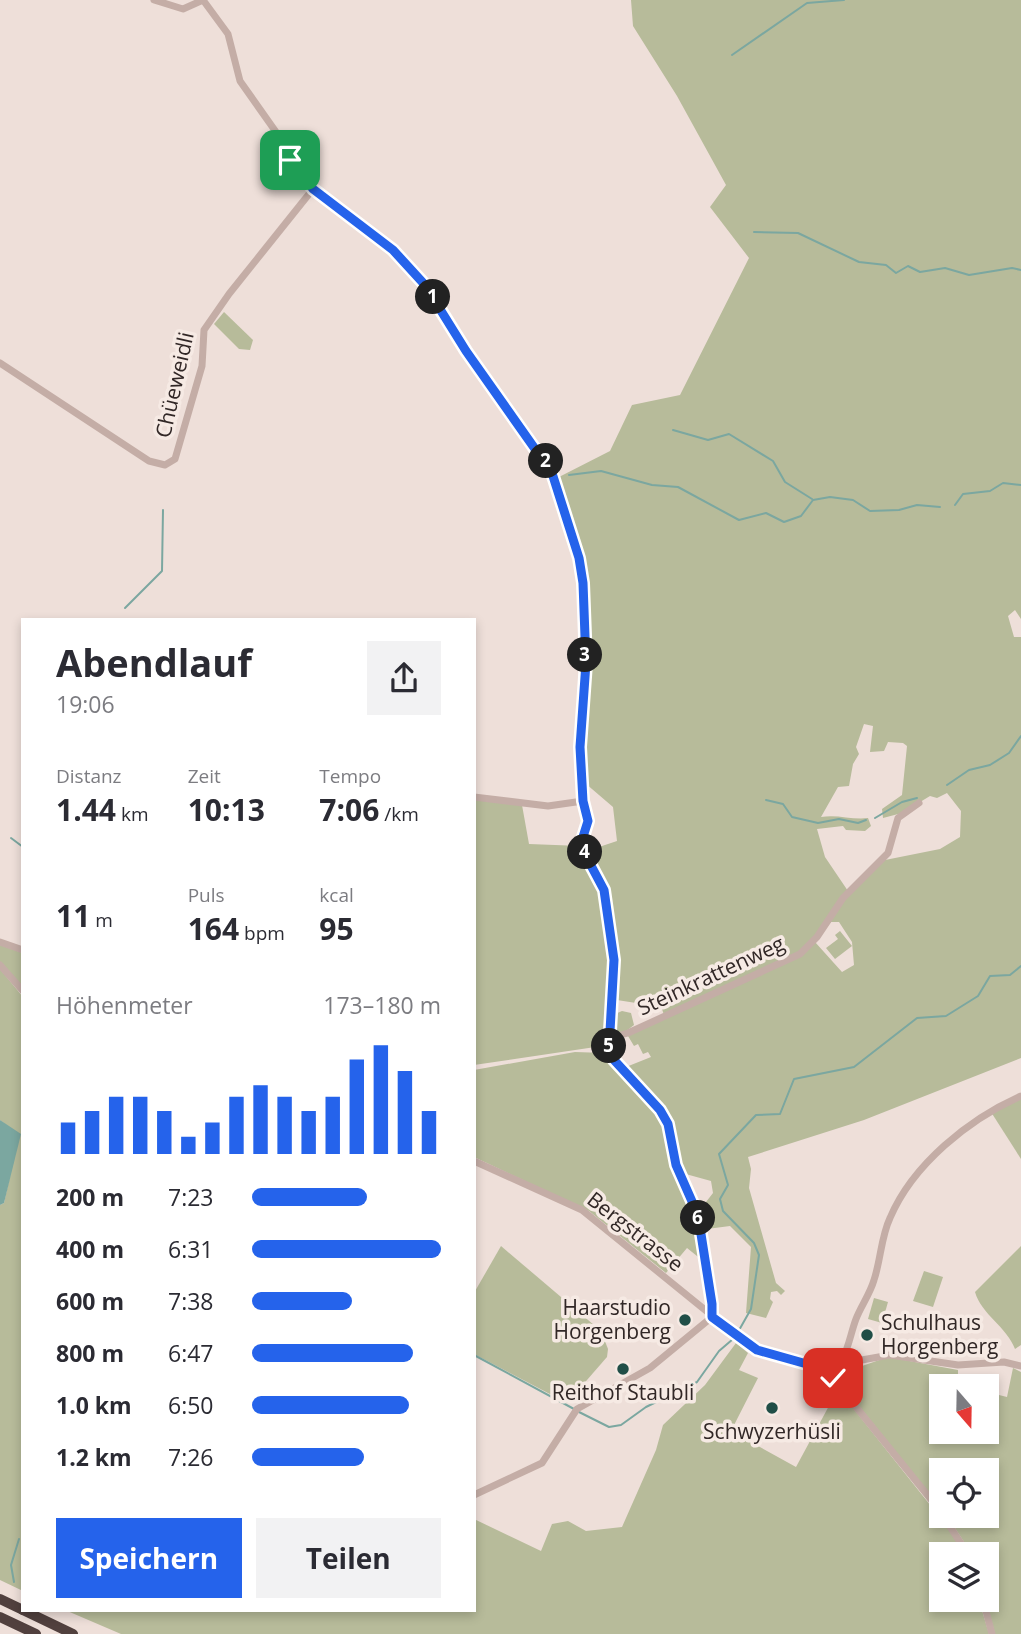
<!DOCTYPE html>
<html lang="de">
<head>
<meta charset="utf-8">
<style>
  body { margin:0; font-family:"Open Sans",sans-serif; background:#f2f2f3; color:#2b2b33; height:100vh; display:flex; flex-direction:column; font-size:26px; white-space:nowrap }
  * { box-sizing:border-box; margin:0 }
  p { font-size:23px; color:#7c7c81 }
  .icon { flex:none; width:38px; height:38px; fill:none; stroke:currentColor; stroke-width:2; stroke-linecap:round; stroke-linejoin:round }
  .map { position:relative; flex:1; overflow:hidden }
  .sheet { position:absolute; left:21px; top:618px; width:455px; height:994px; display:flex; flex-direction:column; background:#fff; border-radius:0px; box-shadow:0 4px 10px #0003 }
  .sheet>* { flex:none }
  .needle { width:46px; rotate:160deg }
  .buttons { position:absolute; left:929px; top:1374px; display:grid; gap:14px }
  .buttons a { display:grid; place-items:center; width:70px; height:70px; border-radius:0px; background:#fff; box-shadow:0 4px 10px #0003; font-size:35px }
  .pin { position:absolute; display:grid; place-items:center; width:60px; height:60px; color:#fff; margin:-30px; border-radius:14px; box-shadow:0 4px 10px #0006 }
  .km { position:absolute; width:35px; height:35px; margin:-18px; border-radius:50%; background:#222; color:#fff; font-size:19px; line-height:35px; text-align:center }
  .round { display:grid; place-items:center; flex:none; width:74px; height:74px; border-radius:0px; background:#f2f2f3 }
  .head { display:flex; align-items:center; justify-content:space-between; height:119px; padding:0 35px }
  h1 { font-size:38px; font-weight:700; line-height:52px }
  .stats { display:grid; grid-template-columns:repeat(3,1fr); gap:10px; height:119px; padding:7px 35px }
  .stats div { display:grid; align-content:center }
  .stats b { font-size:30px; font-weight:700 }
  .stats small { font-size:19px; font-weight:400 }
  .stats p { font-size:19px }
  .chart { height:196px; padding:14px 35px }
  .chart p { display:flex; justify-content:space-between }
  .chart svg { width:100%; height:126px; margin-top:7px; stroke:#2563eb; stroke-width:6 }
  .action { display:flex; gap:14px; margin-top:auto; padding:14px 35px }
  .action a { flex:1; height:80px; border-radius:0px; background:#2563eb; color:#fff; font-size:28px; font-weight:700; line-height:80px; text-align:center }
  .action a+a { background:#f2f2f3; color:#2b2b33 }
  ul { padding:0 35px; list-style:none; font-size:23px }
  li { display:grid; grid-template-columns:112px 84px 1fr; align-items:center; height:52px }
  li i { height:18px; border-radius:9px; background:#2563eb }
  .map>svg:first-child { display:block }
</style>
</head>
<body>
<div class="map">
<svg width="1021" height="1634" viewBox="0 0 1021 1634">
  <rect width="100%" height="100%" fill="#eedfd9"/>
  <g fill="#b7bb9a" fill-rule="evenodd">
    <path d="M631,0H1021V619L1015,610L1008,616L1014,637H1021V1058L864,1120L748,1157L751,1169L749,1188L776,1283L785,1291L781,1295L777,1291L771,1292L770,1299L773,1302L766,1318L746,1313L751,1247L730,1226L707,1229V1223H702L699,1211L713,1193L711,1181L682,1173L675,1153L674,1136L626,1067L651,1057L648,1052L643,1054L638,1044L634,1046L628,1036L665,1018L657,994L636,1003L617,1000L606,889L587,851L617,841L613,807L585,783L586,584L582,551L559,477L610,451L632,405L680,395L749,258L710,207L726,185L677,96L633,26ZM864,724L873,726L870,752L884,751L888,742L903,743L907,746L902,795L882,809L883,818L902,813L930,796L937,798L947,793L961,811L960,837L940,849L880,861L850,894L825,857L817,829L843,826L846,830L865,831L871,826L868,818C852,820 837,814 821,817L838,787L849,786L853,764L859,754L856,747ZM831,922H839L852,942L854,965L842,972L815,942Z"/>
    <path d="M224,312L253,340L250,350L239,349L214,324Z"/>
    <path d="M474,798L522,805L529,844L581,846C587,861 597,876 601,891C613,941 614,991 607,1041L602,1046L474,1065Z"/>
    <path d="M840,931L852,946L835,959L826,948L838,939L835,935Z"/>
    <path d="M0,945L23,953V987L0,962Z"/>
    <path d="M0,969L23,997V1591L0,1580V1205L4,1203L19,1135L0,1120Z"/>
    <path d="M622,1011L631,1013L634,1025L625,1032L616,1034L613,1029L615,1014Z"/>
    <path d="M575,1052L605,1053L657,1110L664,1122L675,1167L693,1206L702,1260L687,1248L666,1273L589,1211L474,1157V1070Z"/>
    <path d="M1021,1097V1159L991,1112Z"/>
    <path d="M501,1246L601,1331L608,1349L607,1357L567,1403L474,1354V1293Z"/>
    <path d="M1021,1246V1345L1015,1349C1007,1327 981,1314 975,1292Z"/>
    <path d="M924,1271L943,1277L933,1307L913,1301Z"/>
    <path d="M874,1298L888,1302L882,1323L868,1319Z"/>
    <path d="M736,1343L748,1353L739,1370L758,1378L731,1431L796,1467L830,1404L845,1398L954,1535L964,1554H942V1600H979L989,1634H121L65,1610H474V1519L541,1551L552,1524L568,1521L586,1531L622,1527L656,1450L663,1425L705,1385Z"/>
    <path d="M888,1357L958,1370V1383L968,1386H942V1432H987V1392L1007,1397L1013,1368L1021,1372V1634H995L986,1600L987,1554H972L947,1516H987V1470H942L941,1508L851,1396L855,1394L862,1366Z"/>
  </g>
  <path fill="#7ba7a0" d="M0,1120L21,1134L4,1203L0,1205Z"/>
  <g fill="none" stroke-linecap="round" stroke-linejoin="round">
    <g stroke="#7ba7a0" stroke-width="2">
      <path d="M732,55L807,3L844,0"/>
      <path d="M754,232L798,233L859,262L886,265L896,273L908,266L920,272L945,268L969,275L1012,268L1021,270"/>
      <path d="M673,430L708,440L729,434L773,461L785,482L812,499"/>
      <path d="M569,475L601,471L652,485L678,487L739,520L766,513L784,522L801,516L813,500L830,497L853,500L870,511L899,510L917,505L940,507"/>
      <path d="M955,505L963,494L990,491L1003,483L1021,485"/>
      <path d="M125,608L162,571L163,510"/>
      <path d="M947,785L969,770L990,765L1009,753L1021,736"/>
      <path d="M766,800L783,804L792,817L818,823L839,819L858,823L866,820"/>
      <path d="M875,818L902,802L917,798"/>
      <path d="M11,838L23,847"/>
      <path d="M738,1332L751,1309L759,1255L754,1243L723,1211L720,1199L728,1185L719,1154L756,1115L780,1114L794,1079L854,1067L917,1018L946,1016L978,996L990,976L1010,975L1021,966"/>
      <path d="M474,1355L574,1409"/>
      <path d="M579,1412L609,1427L621,1425L646,1407L697,1382L719,1351L733,1339"/>
      <path d="M14,1582L11,1565L19,1539"/>
    </g>
    <g stroke="#c4ada6" stroke-width="7">
      <path d="M154,0L183,9L203,0"/>
      <path d="M203,0L228,34L240,81L276,132L299,173L313,189L374,233L410,267L552,473L579,558L583,583L586,663L580,747L583,801L588,821L582,840L587,858L604,890L614,960L615,993L609,1049L614,1060L660,1110L669,1124L676,1165L698,1215L712,1304V1317L650,1368L577,1409L542,1463L474,1495"/>
      <path d="M0,363L149,461L165,465L175,459L202,366L204,330L229,294L313,189"/>
      <path d="M474,797L548,806L583,801"/>
      <path d="M0,942L23,950"/>
      <path d="M0,965L23,991"/>
      <path d="M610,1038L628,1033L800,954L817,937L843,898L888,853L898,818L919,803"/>
      <path d="M474,1161L582,1210L747,1344L826,1370L942,1513"/>
      <path d="M842,1360C849,1347 851,1332 856,1319C861,1306 870,1294 874,1280C881,1259 881,1237 890,1218C913,1164 969,1119 1021,1096"/>
      <path d="M826,1370L842,1360L856,1361L890,1355L958,1365L1004,1362L1021,1366"/>
      <path d="M943,1516L968,1554"/>
      <path d="M983,1600L992,1634"/>
    </g>
    <g stroke="#51403e" stroke-width="10">
      <path d="M0,1599L23,1610"/>
      <path d="M23,1610L73,1634"/>
      <path d="M0,1617L36,1634"/>
    </g>
  </g>
  <g fill="none" stroke-linecap="round" stroke-linejoin="round">
    <defs>
      <path id="route" d="M290,160L313,189L393,250L425,285L466,351L552,473L579,558L583,583L586,663L580,747L583,801L588,821L582,840L587,858L604,890L614,960L609,1049L614,1060L660,1110L668,1124L676,1165L698,1215L712,1304V1317L757,1350L821,1368L833,1378"/>
    </defs>
    <use href="#route" stroke="#fff" stroke-width="14"/>
    <use href="#route" stroke="#2563eb" stroke-width="9"/>
  </g>
  <g fill="#204e47" stroke="#f6eae4" stroke-width="2.5">
    <circle cx="685" cy="1320" r="7"/>
    <circle cx="867" cy="1335" r="7"/>
    <circle cx="623" cy="1369" r="7"/>
    <circle cx="772" cy="1408" r="7"/>
  </g>
  <g text-anchor="middle" stroke-width="7" stroke-linejoin="round" paint-order="stroke">
    <g font-size="21" fill="#312726" stroke="#f6eae4">
      <text transform="translate(175 385) rotate(-77)" y="7">Chüeweidli</text>
      <text transform="translate(711 976) rotate(-25)" y="7">Steinkrattenweg</text>
      <text transform="translate(635 1232) rotate(38)" y="7">Bergstrasse</text>
    </g>
    <g font-size="21" fill="#312726" stroke="#f6eae4">
      <text x="671" y="1315" text-anchor="end">Haarstudio<tspan x="671" dy="24">Horgenberg</tspan></text>
      <text x="881" y="1330" text-anchor="start">Schulhaus<tspan x="881" dy="24">Horgenberg</tspan></text>
      <text x="623" y="1400">Reithof Staubli</text>
      <text x="772" y="1439">Schwyzerhüsli</text>
    </g>
  </g>
</svg>
<div class="buttons">
<a><svg class="needle" viewBox="-14 -14 28 28"><path d="M0-13l5 13h-10z" fill="#e53935"/><path d="M0 13l5-13h-10z" fill="#7c7c81"/></svg></a>
<a><svg class="icon" aria-label="locate" viewBox="0 0 24 24"><circle cx="12" cy="12" r="6"/><path d="M12 2v4M12 18v4M2 12h4M18 12h4"/></svg></a>
<a><svg class="icon" aria-label="layers" viewBox="0 0 24 24"><path d="M12 4l9 5-9 5-9-5zM3 14l9 5 9-5"/></svg></a>
</div>
<div class="pin" style="left:290px;top:160px;background:#1e9e55"><svg class="icon" aria-label="arrive" viewBox="0 0 24 24"><path d="M6 21V4h12l-3 4 3 4H6"/></svg></div>
<div class="pin" style="left:833px;top:1378px;background:#d93025"><svg class="icon" aria-label="check" viewBox="0 0 24 24"><path d="M5 12l5 5 9-10"/></svg></div>
<b class="km" style="left:433px;top:297px">1</b>
<b class="km" style="left:546px;top:461px">2</b>
<b class="km" style="left:585px;top:655px">3</b>
<b class="km" style="left:585px;top:852px">4</b>
<b class="km" style="left:609px;top:1046px">5</b>
<b class="km" style="left:698px;top:1218px">6</b>
<section class="sheet">
<div class="head"><div><h1>Abendlauf</h1><p>19:06</p></div><a class="round"><svg class="icon" aria-label="share" viewBox="0 0 24 24"><path d="M12 15V3M7 8l5-5 5 5M5 13v7h14v-7"/></svg></a></div>
<div class="stats">
<div><p>Distanz</p><b>1.44<small> km</small></b></div>
<div><p>Zeit</p><b>10:13</b></div>
<div><p>Tempo</p><b>7:06<small> /km</small></b></div>
</div>
<div class="stats">
<div><b>11<small> m</small></b></div>
<div><p>Puls</p><b>164<small> bpm</small></b></div>
<div><p>kcal</p><b>95</b></div>
</div>
<div class="chart"><p><span>Höhenmeter</span>173–180 m</p>
<svg viewBox="0 0 160 44" preserveAspectRatio="none"><path d="M5 44V33M15 44V29M25 44V24M35 44V24M45 44V29M55 44V38M65 44V33M75 44V24M85 44V20M95 44V24M105 44V29M115 44V24M125 44V11M135 44V6M145 44V15M155 44V29"/></svg>
</div>
<ul>
<li><b>200 m</b>7:23<i style="width:61%"></i></li>
<li><b>400 m</b>6:31<i style="width:100%"></i></li>
<li><b>600 m</b>7:38<i style="width:53%"></i></li>
<li><b>800 m</b>6:47<i style="width:85%"></i></li>
<li><b>1.0 km</b>6:50<i style="width:83%"></i></li>
<li><b>1.2 km</b>7:26<i style="width:59%"></i></li>
</ul>
<div class="action"><a>Speichern</a><a>Teilen</a></div>
</section>
</div>
</body>
</html>
